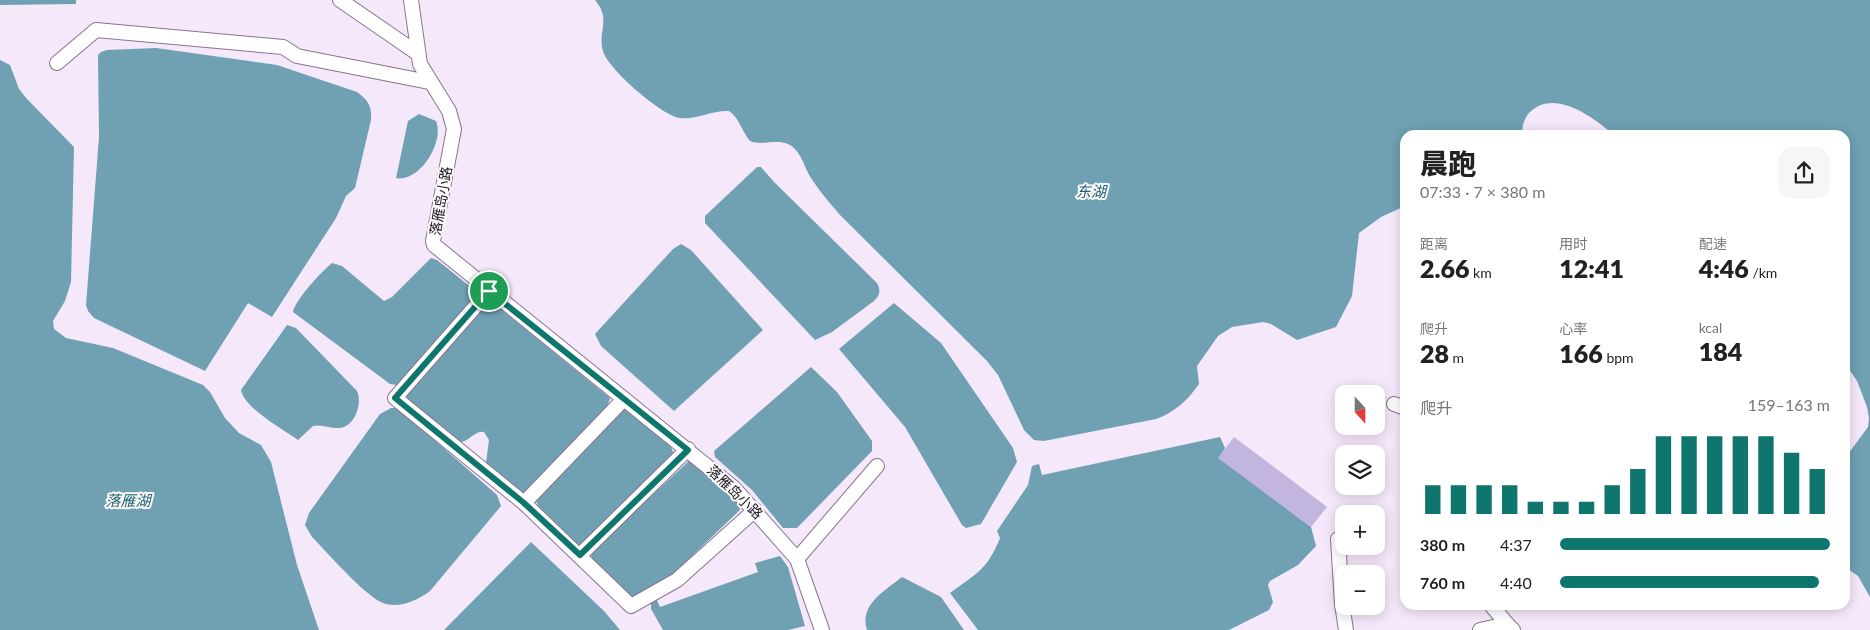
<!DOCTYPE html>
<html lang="zh">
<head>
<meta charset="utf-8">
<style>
  body { margin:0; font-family:Lato,"Noto Sans SC",sans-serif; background:#f6f6f6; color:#222; height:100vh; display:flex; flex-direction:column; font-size:19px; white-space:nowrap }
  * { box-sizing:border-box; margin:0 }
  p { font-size:16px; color:#767676 }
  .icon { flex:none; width:28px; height:28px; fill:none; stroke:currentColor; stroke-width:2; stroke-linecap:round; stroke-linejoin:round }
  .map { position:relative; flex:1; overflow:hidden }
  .details { position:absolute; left:1400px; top:130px; width:450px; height:480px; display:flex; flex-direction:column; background:#fff; border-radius:15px; box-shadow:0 2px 12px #0003 }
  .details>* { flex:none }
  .needle { width:32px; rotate:159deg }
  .fabs { position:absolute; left:1335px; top:385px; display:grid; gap:10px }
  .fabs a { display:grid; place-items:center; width:50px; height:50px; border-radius:10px; background:#fff; box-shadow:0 2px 12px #0003; font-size:25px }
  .pin { position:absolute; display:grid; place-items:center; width:42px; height:42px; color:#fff; margin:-21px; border:2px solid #fff; border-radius:50%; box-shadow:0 1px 5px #0007 }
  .round { display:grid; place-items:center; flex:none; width:52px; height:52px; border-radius:15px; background:#f6f6f6 }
  .head { display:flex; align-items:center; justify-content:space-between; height:85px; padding:0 20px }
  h1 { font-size:28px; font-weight:800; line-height:38px }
  .figures { display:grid; grid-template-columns:repeat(3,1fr); gap:8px; height:85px; padding:5px 20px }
  .figures div { display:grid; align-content:center }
  .figures b { font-size:25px; font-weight:800 }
  .figures small { font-size:14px; font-weight:400 }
  .figures p { font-size:14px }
  .chart { height:140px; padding:10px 20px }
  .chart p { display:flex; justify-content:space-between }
  .chart svg { width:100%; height:90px; margin-top:5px; stroke:#0f766e; stroke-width:6 }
  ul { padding:0 20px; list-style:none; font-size:16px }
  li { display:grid; grid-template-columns:80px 60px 1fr; align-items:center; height:38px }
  li i { height:12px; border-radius:6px; background:#0f766e }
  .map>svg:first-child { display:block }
</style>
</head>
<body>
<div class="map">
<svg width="1870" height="630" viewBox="0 0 1870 630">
  <rect width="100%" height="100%" fill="#f6e8fb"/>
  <g fill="#6fa1b2">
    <path d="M0,0H76V4L0,5Z"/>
    <path d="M595,0H1870V597L1858,576L1845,567V551L1850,538L1845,522V458L1868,427L1869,418L1867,407L1857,381L1845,363V135H1614C1594,118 1554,87 1529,113C1524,119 1521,128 1523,135H1405V206L1381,217L1359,233L1352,296L1336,327L1297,340L1271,324L1263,322L1232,327L1218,336L1197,366L1199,384C1187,401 1175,412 1156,419L1044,441L1034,440L1024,430L998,375L987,361L840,215C830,203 820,192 811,178C804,167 801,150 788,144C775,139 762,146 750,141C742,132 739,117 729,111C712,110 696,120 680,118C662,116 607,68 603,51C597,31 612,20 595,0Z"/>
    <path d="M156,48L277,65L357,92C368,100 372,106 371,120L355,188L346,196L336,218L272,317L248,303L205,371L94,318L88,311L86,305L99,137L98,55L101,52L107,50Z"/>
    <path d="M0,60L10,65L19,89L27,99L74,147L71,282L65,301L53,321L54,329L66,338L113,348L203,385L210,392L225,418L239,433L261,445L271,462L297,565L319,630H0Z"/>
    <path d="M419,114L436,121C445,142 419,183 396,178L408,121Z"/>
    <path d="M757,167H761L774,182L877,283C881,291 880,295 874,301L832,332L815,340L705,223V216Z"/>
    <path d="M681,244L691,250L763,330L674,411L601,346L595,334L673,249Z"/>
    <path d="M431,258L437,260L472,288L474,296L462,316L397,385L390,384L293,312C295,300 322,271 332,263L342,266L384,301L392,297Z"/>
    <path d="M486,302L502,310L610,398L606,412L527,492H520L486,463L489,440L484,432C475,430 470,441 461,442L409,402L406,395Z"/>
    <path d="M894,303L941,343L1013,448L1017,462L981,524L966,528L962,525L905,427L839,349Z"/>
    <path d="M287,325L296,328L357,391C363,404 354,429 337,428C329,428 321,424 313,426L298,440C283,429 244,408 241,390Z"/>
    <path d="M811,367L837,392L872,441V451L797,528H783L752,490L715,457L714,451Z"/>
    <path d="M391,408H398L497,495L501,506L430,591C418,600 401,608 386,604C368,600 328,553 312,537L305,525L309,513L380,414Z"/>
    <path d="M623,409H626L670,443L674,455L582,545H576L540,509L535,499Z"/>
    <path d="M1220,437L1225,448L1219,458L1311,527L1316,546L1298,565L1270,581L1268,585L1273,602L1269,610L1229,630H978L950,593C977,573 987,570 1000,538L997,531L1028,485L1032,466L1039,464L1042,475Z"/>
    <path d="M690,460C703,471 738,494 740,510L674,573L632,598L594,563L591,555L595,548Z"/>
    <path d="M531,542L604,611L620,630H444Z"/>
    <path d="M780,556L788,567L805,626L788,630H663L651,609V602L656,598L660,607L758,572L755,563Z"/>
    <path d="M902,577L941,597L964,630H867C859,604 885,591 902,577Z"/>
  </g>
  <path fill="#c2b6df" d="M1234,437L1327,507L1311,527L1218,458Z"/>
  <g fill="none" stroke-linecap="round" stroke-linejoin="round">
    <defs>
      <g id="minor">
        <path d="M340,0L417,53"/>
        <path d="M411,0L420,64L449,111L454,129L433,241L434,245L734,488L797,559L822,630"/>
        <path d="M57,63L96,30L283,47L297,56L429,82"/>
        <path d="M489,291L395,398L524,503L631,606L677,580L755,510"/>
        <path d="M1394,404L1405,408"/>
        <path d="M524,503L624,399"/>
        <path d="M1338,539L1342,604L1346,630"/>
        <path d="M580,555L688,449"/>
        <path d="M797,559L877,466"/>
        <path d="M1491,605L1507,624"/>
        <path d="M1480,630L1507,624L1513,630"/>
      </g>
    </defs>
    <use href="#minor" stroke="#897490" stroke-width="16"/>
    <use href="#minor" stroke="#fff" stroke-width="14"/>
  </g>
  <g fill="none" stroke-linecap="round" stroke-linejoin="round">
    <defs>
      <path id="route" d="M489,291L688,450L580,555L524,503L395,398Z"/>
    </defs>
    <use href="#route" stroke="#fff" stroke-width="10"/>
    <use href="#route" stroke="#0f766e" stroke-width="6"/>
  </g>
  <g text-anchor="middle" stroke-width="4" stroke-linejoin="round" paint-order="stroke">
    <g font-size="14" fill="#1f1622" stroke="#fbfbfb">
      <text transform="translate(441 201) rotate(-80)" y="5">落雁岛小路</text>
      <text transform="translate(735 492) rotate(44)" y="5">落雁岛小路</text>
    </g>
    <g font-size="15" font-style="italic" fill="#206174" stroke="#fbfbfb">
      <text x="1091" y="197">东湖</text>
      <text x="128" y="506">落雁湖</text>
    </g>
  </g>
</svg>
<div class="fabs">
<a><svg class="needle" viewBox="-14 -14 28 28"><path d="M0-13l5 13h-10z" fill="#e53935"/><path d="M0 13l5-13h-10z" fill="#767676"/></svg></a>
<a><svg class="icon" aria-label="layers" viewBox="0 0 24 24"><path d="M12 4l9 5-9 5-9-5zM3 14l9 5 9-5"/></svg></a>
<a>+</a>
<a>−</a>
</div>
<div class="pin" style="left:489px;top:291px;background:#1e9e55"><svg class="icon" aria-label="arrive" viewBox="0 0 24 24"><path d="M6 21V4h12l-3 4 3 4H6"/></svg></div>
<section class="details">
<div class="head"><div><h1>晨跑</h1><p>07:33 · 7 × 380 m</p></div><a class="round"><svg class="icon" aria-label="share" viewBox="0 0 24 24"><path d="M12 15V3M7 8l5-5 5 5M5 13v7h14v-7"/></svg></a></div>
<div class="figures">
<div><p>距离</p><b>2.66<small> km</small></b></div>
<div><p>用时</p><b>12:41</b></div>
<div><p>配速</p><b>4:46<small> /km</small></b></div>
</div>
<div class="figures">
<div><p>爬升</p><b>28<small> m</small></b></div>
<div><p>心率</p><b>166<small> bpm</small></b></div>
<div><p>kcal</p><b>184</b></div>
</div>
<div class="chart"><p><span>爬升</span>159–163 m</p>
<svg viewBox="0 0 160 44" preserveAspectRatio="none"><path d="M5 44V30M15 44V30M25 44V30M35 44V30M45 44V38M55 44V38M65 44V38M75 44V30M85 44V22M95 44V6M105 44V6M115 44V6M125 44V6M135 44V6M145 44V14M155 44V22"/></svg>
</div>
<ul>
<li><b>380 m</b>4:37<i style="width:100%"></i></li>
<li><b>760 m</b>4:40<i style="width:96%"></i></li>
</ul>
</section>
</div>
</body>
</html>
